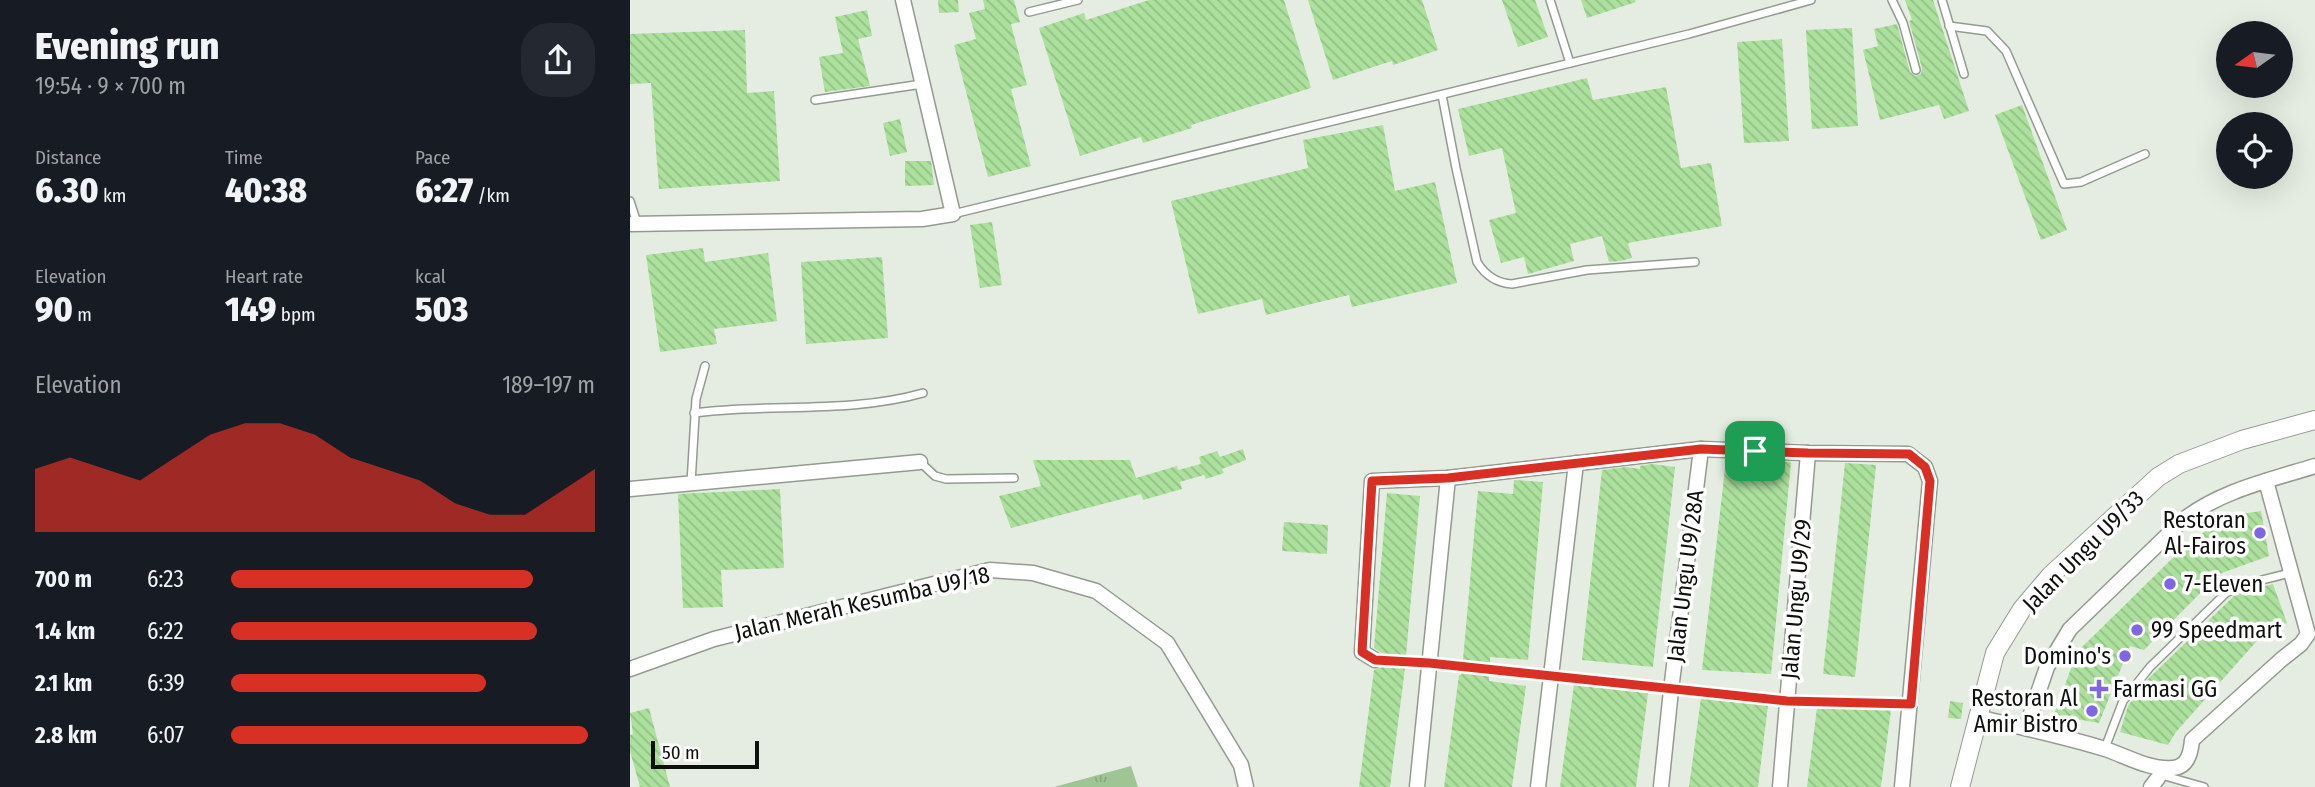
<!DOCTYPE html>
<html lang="en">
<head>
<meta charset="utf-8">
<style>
  body { margin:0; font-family:"Fira Sans Condensed",sans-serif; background:#242831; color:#f1f3f6; height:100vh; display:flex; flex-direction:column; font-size:26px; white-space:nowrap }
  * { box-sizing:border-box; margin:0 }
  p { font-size:23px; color:#9ea1a6 }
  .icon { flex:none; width:38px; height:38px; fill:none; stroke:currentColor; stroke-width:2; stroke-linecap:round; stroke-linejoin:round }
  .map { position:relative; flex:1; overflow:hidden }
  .side { display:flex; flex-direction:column; background:#171b24; width:630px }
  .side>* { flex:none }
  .needle { width:46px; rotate:256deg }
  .buttons { position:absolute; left:1586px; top:21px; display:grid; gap:14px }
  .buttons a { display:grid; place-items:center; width:77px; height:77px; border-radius:50%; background:#171b24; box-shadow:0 7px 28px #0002; font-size:35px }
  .scale { position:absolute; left:21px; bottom:18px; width:108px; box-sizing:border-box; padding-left:7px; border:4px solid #0d100c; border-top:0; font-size:19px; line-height:24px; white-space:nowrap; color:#0d100c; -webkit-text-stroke:5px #fff; paint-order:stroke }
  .pin { position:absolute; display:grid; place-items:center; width:60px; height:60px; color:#fff; margin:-30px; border-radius:14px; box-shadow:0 4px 10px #0006 }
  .round { display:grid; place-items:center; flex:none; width:74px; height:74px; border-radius:28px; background:#242831 }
  .headline { display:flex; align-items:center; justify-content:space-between; height:119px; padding:0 35px }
  h1 { font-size:38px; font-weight:800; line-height:52px }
  .metrics { display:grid; grid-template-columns:repeat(3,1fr); gap:10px; height:119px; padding:7px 35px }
  .metrics div { display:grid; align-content:center }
  .metrics b { font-size:35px; font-weight:800 }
  .metrics small { font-size:19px; font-weight:400 }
  .metrics p { font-size:19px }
  .chart { height:196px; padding:14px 35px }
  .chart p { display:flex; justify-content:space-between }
  .chart svg { width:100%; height:126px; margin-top:7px; fill:#d93025; opacity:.7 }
  ul { padding:0 35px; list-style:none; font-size:23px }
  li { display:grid; grid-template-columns:112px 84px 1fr; align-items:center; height:52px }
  li i { height:18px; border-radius:9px; background:#d93025 }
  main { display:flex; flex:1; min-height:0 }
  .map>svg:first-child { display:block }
</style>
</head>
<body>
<main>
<section class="side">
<div class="headline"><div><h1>Evening run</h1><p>19:54 · 9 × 700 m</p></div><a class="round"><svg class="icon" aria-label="share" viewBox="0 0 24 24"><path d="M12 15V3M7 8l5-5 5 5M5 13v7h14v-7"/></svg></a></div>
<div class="metrics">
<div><p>Distance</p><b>6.30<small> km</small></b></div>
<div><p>Time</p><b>40:38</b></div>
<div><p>Pace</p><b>6:27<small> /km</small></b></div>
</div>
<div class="metrics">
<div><p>Elevation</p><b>90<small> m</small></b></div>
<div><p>Heart rate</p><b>149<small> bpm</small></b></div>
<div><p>kcal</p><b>503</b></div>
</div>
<div class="chart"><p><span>Elevation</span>189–197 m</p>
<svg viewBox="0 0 160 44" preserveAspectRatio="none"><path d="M0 44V22L10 18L20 22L30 26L40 18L50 10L60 6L70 6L80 10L90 18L100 22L110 26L120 34L130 38L140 38L150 30L160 22V44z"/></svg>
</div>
<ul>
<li><b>700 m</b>6:23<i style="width:83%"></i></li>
<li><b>1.4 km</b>6:22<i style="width:84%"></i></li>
<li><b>2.1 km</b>6:39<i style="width:70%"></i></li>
<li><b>2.8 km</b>6:07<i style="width:98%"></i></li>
</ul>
</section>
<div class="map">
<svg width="1685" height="787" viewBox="0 0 1685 787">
  <defs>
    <pattern id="grass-tufts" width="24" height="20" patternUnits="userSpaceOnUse" patternTransform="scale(1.75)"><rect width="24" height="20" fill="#9fc594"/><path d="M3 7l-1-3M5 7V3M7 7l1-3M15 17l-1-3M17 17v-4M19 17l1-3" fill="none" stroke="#88a87e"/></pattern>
    <pattern id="building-back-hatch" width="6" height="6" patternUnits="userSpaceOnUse" patternTransform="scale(1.75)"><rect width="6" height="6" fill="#ace09d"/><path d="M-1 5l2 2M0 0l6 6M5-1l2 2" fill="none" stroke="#93bf86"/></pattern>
  </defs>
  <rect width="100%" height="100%" fill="#e5ede2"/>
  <path fill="url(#grass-tufts)" d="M501,766L508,787H424Z"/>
  <g fill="url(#building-back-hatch)">
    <path d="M308,0H328L329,12L309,13Z"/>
    <path d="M353,0H384L390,22L381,24L397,85L381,89L401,166L358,177L324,45L346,39L339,13L355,9Z"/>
    <path d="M519,0H654L681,88L561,125L562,128L513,143L511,137L450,156L409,28L454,13L456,20Z"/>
    <path d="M678,0H792L808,50L763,65L762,61L703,80Z"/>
    <path d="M872,0H905L918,37L888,47Z"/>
    <path d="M951,0H1005L1006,2L957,18Z"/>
    <path d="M1275,0H1303L1339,111L1314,119L1309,105L1250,120L1233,50L1248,46L1244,29L1267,24L1280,72L1285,76L1291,74L1292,68L1279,21L1282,20Z"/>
    <path d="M237,10L242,36L228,39L240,86L195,92L189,57L213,53L205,17Z"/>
    <path d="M1222,28L1228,126L1182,129L1176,30Z"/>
    <path d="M115,30L117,93L144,91L150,181L29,189L21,83L0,84V34Z"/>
    <path d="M1152,39L1159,141L1114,143L1107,42Z"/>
    <path d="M957,78L963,100L1036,87L1051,168L1081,163L1092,226L998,243L1002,258L990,261L979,262L972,236L940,244L944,261L898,274L894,257L871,263L859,220L886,213L872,148L839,156L828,109Z"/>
    <path d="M1392,105L1437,230L1411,240L1365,115Z"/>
    <path d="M270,119L277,152L260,156L253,123Z"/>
    <path d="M753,125L765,191L805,182L827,283L722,307L719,295L636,315L632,299L568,314L541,201L678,168L673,140Z"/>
    <path d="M275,161H301L304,185L275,186Z"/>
    <path d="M362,222L372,285L350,288L340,225Z"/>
    <path d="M73,248L75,262L138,253L147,321L84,329L87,344L30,352L16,255Z"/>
    <path d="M252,257L258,338L176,344L171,262Z"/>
    <path d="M613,449L616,460L592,469L594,473L576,479L574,475L550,482L552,489L513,500L511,494L381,528L369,496L411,486L403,460H500L506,478L547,466L548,470L571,464L569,457L587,451L590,457Z"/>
    <path d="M1096,460L1161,462L1141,674L1072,670Z"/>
    <path d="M1215,463L1246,465L1225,677L1193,674Z"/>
    <path d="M1022,464L1045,467L1023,667L952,660L972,470L996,467L1010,469V466Z"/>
    <path d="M884,480L913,482L898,660L860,657V663L833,660L848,491L883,494Z"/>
    <path d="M150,489L154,568L91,570L93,607L53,608L48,494Z"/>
    <path d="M757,493L790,496L776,656L753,654L744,648Z"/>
    <path d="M1631,511L1639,556L1589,574L1514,650L1500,646L1469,723L1424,715L1447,652L1562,539L1605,515Z"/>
    <path d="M654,522L698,525L697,554L652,551Z"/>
    <path d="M1643,584L1657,623L1633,634L1546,732L1538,745L1490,732L1498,706L1519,678L1605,595L1614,591Z"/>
    <path d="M752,667L775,668L760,787H729L744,670Z"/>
    <path d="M832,673L859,676V681L896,686L882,787H814L829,675H831Z"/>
    <path d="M944,685L1018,693L1006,787H930Z"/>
    <path d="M1071,698L1138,705L1128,787H1059Z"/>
    <path d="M1320,701L1333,703L1331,719L1318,718Z"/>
    <path d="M19,708L40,787H10L0,751V735L3,734L0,713Z"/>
    <path d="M1187,708L1261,710L1251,787H1177Z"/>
  </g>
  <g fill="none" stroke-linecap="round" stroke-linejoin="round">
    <defs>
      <g id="service">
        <path d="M920,0L940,63"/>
        <path d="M1262,0L1273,23L1286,70"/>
        <path d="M1312,0L1334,74"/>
        <path d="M399,12L448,0"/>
        <path d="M1319,26L1357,31L1376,51L1434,184L1451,182L1515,154"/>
        <path d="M812,95L826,168L847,262C855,275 866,283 882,284L957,270L1065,262"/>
        <path d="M185,100L292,84"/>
        <path d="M0,201L7,223"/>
        <path d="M323,214L1059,34L1181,0"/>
        <path d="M64,413C140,403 219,414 293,393"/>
        <path d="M290,462L305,476L316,479L384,478"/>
        <path d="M61,483L66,399L75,366"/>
        <path d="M745,660L799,663L1157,701L1281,704"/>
        <path d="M1475,748L1493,701L1520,667L1596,593L1612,585L1660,573"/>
        <path d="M1528,778L1535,776L1574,787"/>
      </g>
      <g id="minor">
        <path d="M0,224L292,219L323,214L273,0"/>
        <path d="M0,489L290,462"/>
        <path d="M745,660L732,652L742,481L818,478L1071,449L1178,453L1278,454L1295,467L1300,481L1272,787"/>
        <path d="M0,669L84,639L360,570L403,573L466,591L537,643L611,765L616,787"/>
        <path d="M1347,717C1390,727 1433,736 1475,749C1496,756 1519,770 1543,768C1558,767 1561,752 1562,740L1652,659L1671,644L1678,634L1636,481"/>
        <path d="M1396,728L1417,667L1440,629L1552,521C1589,491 1640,480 1685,466"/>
        <path d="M787,787L818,478"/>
        <path d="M908,787L946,463"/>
        <path d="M1031,787L1041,690L1071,449"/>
        <path d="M1150,787L1178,453"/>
        <path d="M1521,787L1528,778"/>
      </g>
      <path id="tertiary" d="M1330,787L1365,653L1392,609L1421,575L1528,477L1549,464L1612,440L1685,420"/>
    </defs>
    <use href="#service" stroke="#939b91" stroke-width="10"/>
    <use href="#minor" stroke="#939b91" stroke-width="17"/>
    <use href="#tertiary" stroke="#939b91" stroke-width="20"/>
    <use href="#service" stroke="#fff" stroke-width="7"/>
    <use href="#minor" stroke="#fff" stroke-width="14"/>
    <use href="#tertiary" stroke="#fff" stroke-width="18"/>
  </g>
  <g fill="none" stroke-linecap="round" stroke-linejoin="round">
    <defs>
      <path id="route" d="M1071,449L1178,453L1279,454L1295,467L1300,481L1281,704L1157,701L799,663L745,660L732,652L742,481L818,478Z"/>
    </defs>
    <use href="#route" stroke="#fff" stroke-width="14"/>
    <use href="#route" stroke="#d93025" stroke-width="9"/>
  </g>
  <g fill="#7f67e3" stroke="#fff" stroke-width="2.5">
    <circle cx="1630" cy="533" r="7"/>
    <circle cx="1540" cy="584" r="7"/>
    <circle cx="1507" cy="630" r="7"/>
    <circle cx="1495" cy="656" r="7"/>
    <path d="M1465.5 678.5h7v7h7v7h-7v7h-7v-7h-7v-7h7z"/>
    <circle cx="1462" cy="711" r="7"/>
  </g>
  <g text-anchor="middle" stroke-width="7" stroke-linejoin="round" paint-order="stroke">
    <g font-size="23" fill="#0d100c" stroke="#fff" text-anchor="end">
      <text x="1616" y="528">Restoran<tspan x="1616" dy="26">Al-Fairos</tspan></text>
      <text x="1554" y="592" text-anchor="start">7-Eleven</text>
      <text x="1521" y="638" text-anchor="start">99 Speedmart</text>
      <text x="1481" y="664">Domino's</text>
      <text x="1483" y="697" text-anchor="start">Farmasi GG</text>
      <text x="1448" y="706">Restoran Al<tspan x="1448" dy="26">Amir Bistro</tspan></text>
    </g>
    <g font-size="23" fill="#0d100c" stroke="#fff">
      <text transform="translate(1453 551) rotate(-45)" y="8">Jalan Ungu U9/33</text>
      <text transform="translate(1055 576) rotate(-83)" y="8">Jalan Ungu U9/28A</text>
      <text transform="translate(1166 599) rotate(-85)" y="8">Jalan Ungu U9/29</text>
      <text transform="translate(232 603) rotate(-13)" y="8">Jalan Merah Kesumba U9/18</text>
    </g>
  </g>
</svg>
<div class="buttons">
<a><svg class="needle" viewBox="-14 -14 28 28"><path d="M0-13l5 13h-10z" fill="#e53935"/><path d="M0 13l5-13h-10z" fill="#9ea1a6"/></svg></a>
<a><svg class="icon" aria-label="locate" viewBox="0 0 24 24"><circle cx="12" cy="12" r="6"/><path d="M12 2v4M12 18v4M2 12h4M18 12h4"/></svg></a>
</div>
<div class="scale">50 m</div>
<div class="pin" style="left:1125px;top:451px;background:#1e9e55"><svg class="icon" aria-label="arrive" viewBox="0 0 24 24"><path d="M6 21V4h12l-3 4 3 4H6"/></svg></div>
</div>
</main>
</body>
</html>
